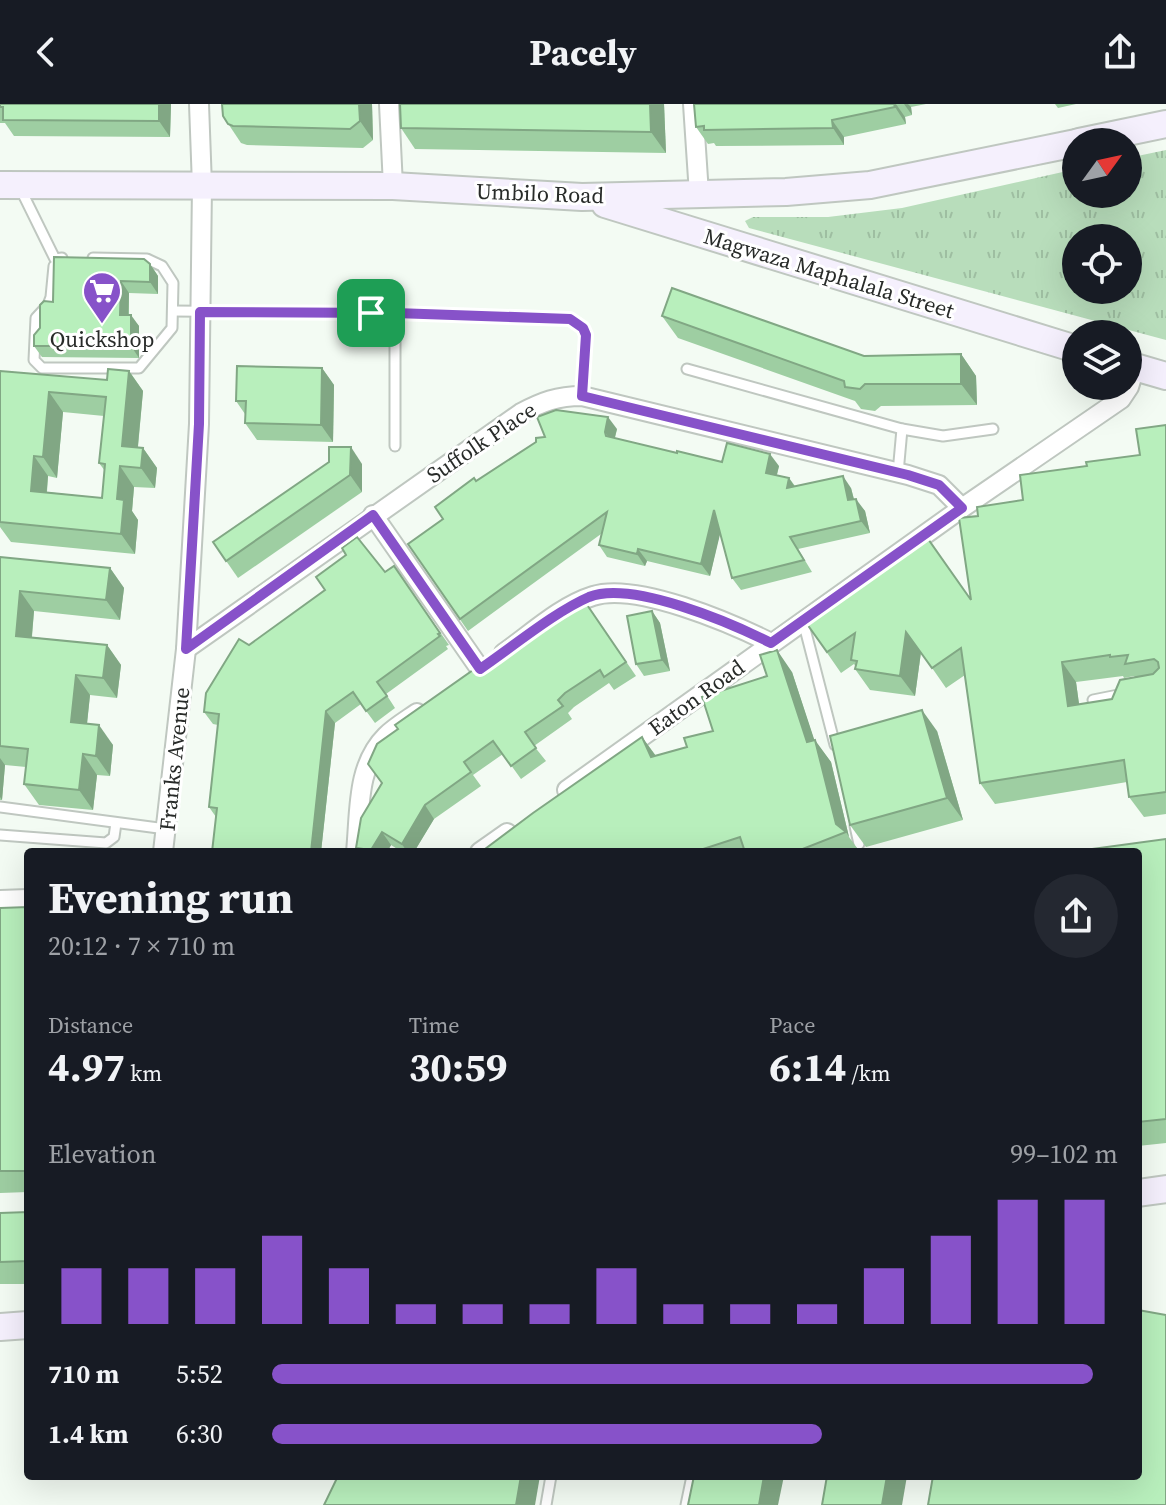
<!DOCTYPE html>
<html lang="en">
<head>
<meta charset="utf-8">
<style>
  body { margin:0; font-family:"Source Serif 4",serif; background:#242831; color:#f1f3f6; height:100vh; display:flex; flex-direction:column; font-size:30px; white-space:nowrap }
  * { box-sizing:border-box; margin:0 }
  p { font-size:26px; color:#9ea1a6 }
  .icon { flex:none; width:44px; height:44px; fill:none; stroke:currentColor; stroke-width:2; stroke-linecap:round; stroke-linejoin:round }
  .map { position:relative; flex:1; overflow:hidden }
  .side { position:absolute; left:24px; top:744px; width:1118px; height:632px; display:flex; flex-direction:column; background:#171b24; border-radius:8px; box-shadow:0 8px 32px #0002 }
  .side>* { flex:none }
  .needle { width:52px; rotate:57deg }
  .tools { position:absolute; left:1062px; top:24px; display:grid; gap:16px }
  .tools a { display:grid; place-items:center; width:80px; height:80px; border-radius:50%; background:#171b24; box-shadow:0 8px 32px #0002; font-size:40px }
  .pin { position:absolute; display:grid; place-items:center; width:68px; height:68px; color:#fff; margin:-34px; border-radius:16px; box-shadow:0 4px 12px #0006 }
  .round { display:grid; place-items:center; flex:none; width:84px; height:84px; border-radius:42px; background:#242831 }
  .head { display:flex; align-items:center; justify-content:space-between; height:136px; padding:0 24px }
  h1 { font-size:44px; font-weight:700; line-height:60px }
  .stats { display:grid; grid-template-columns:repeat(3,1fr); gap:12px; height:136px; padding:8px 24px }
  .stats div { display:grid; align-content:center }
  .stats b { font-size:40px; font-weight:700 }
  .stats small { font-size:22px; font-weight:400 }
  .stats p { font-size:22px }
  .chart { height:224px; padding:16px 24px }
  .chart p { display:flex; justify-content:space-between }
  .chart svg { width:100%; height:144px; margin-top:8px; stroke:#8752c9; stroke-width:6 }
  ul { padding:0 24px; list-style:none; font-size:26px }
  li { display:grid; grid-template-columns:128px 96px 1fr; align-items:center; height:60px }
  li i { height:20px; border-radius:10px; background:#8752c9 }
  header { display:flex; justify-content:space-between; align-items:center; height:104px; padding:0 24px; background:#171b24; font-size:36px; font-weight:700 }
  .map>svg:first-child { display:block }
</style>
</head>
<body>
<header><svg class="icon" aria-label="back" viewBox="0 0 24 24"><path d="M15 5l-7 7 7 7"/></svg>Pacely<svg class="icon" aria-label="share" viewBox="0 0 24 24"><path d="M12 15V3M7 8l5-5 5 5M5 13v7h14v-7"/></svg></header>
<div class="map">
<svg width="1166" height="1401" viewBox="0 0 1166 1401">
  <defs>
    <pattern id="park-tufts" width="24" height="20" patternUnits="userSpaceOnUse" patternTransform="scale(2)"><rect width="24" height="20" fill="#b8ddbb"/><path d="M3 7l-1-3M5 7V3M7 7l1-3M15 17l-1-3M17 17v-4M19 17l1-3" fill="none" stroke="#9ebea1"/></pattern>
  </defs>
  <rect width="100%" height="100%" fill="#f3fbf3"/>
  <path fill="url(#park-tufts)" fill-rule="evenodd" d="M1166,46V236L749,124L745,117L753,113H828L902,104L1076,65V90H1128V54ZM1076,134H1128V186H1076Z"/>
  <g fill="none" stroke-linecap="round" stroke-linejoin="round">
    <defs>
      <g id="lane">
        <path d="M20,84L55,155L62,154"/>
        <path d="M54,162L51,193L48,201L36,214L34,256L42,264H139L172,224L173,179L162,162L147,155L93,154"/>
        <path d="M173,207L395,209L570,215L583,224L586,231L582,292"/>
        <path d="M687,265L902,325L943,332L993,325"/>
        <path d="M395,342V209"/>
        <path d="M898,369L902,325"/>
        <path d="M803,517L835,641"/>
        <path d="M1093,596L1123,590"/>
        <path d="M0,703L166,725"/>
        <path d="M855,722L859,740"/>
        <path d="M0,731L106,739L114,733L116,719"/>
        <path d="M546,1401L551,1372"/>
        <path d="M686,1401L692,1372"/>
      </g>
      <g id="street">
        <path d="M389,0L393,82"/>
        <path d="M693,0L699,90"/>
        <path d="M373,411L480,565"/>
        <path d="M186,545L521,309C542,298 557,292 582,292L908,371L939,381L962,404"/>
        <path d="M504,549C531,530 561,502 593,492C636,478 731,519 771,539"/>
        <path d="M567,686L962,404L1121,295L1129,283L1135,263"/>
        <path d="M163,748L186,545L199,320L202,82L199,0"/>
        <path d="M356,748C360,708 356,662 386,632C395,623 407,616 417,609"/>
        <path d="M480,748L507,729"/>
        <path d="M0,796L28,795"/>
      </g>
      <g id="secondary">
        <path d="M1079,38L1166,20"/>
        <path d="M0,81L393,82L582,93L786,88L870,81L1076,39"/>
        <path d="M605,100L1076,245"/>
        <path d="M1128,261L1166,272"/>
        <path d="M1138,1089L1166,1085"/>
        <path d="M0,1223L28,1221"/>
      </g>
    </defs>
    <use href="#lane" stroke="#bfc7c0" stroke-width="13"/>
    <use href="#street" stroke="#bfc7c0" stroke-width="22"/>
    <use href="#secondary" stroke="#bfc7c0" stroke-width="30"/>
    <use href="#lane" stroke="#fff" stroke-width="9"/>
    <use href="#street" stroke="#fff" stroke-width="18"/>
    <use href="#secondary" stroke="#f5f0fd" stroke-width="26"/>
  </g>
  <g fill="#9ecea2" fill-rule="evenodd">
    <path d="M0,0H171L170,33L14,32L5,19H0Z"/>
    <path d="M372,0L373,36L363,44L247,41L241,39L223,12Z"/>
    <path d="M664,0L666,49L415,45L401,24Z"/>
    <path d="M694,0H926L911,3L912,11L905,13L906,20L844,33V41L716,42L714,39L708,40L696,23Z"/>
    <path d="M1055,0H1076L1058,4Z"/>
    <path d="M150,160L158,172V190L129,189V211L139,222V254L42,253L34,242L53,198Z"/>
    <path d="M662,212L864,252L961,250L976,272L977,301L881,302L875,307L861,305L855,297L678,234Z"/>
    <path d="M322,264L334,281L333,338L257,336L245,319V310L236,297Z"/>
    <path d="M0,267L107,276L129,267L143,287L138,343L143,344L157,364L155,384L134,383L132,407L138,416L135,450L11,438L0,423ZM63,308L104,312L99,359L105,367L102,394L47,388L48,372L57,374Z"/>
    <path d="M1166,321V710L1144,713L1129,693L1127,678L995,700L980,679L965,571L946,584L921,548L915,592L870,586L855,565L856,563L854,560L841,569L807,520L971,496L978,412L1023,396L1087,362L1140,351ZM1123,572L1124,574L1134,572L1135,573L1112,595L1079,600L1076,578Z"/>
    <path d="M617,325L615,334L677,349L722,358L779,362L777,371L789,374L795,382L851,384L854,395L865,407L870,429L798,445L812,468L741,486L732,474L720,428L710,472L647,457L645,462L607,453L599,441L601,430L468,527L408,440L443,415L476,377Z"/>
    <path d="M329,358L362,360V388L238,474L213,438Z"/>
    <path d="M0,453L110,464L124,484L120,516L34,507L32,533L107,541L121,561L117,594L90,591L87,620L113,641L110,672L97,671L93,706L39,701L24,680L26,663L5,661L2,696H0Z"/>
    <path d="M394,462L449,541L446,542L448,545L386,590L395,604L375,619L361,600L335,619L321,748H212L216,713L209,703L218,621L213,620L204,608L249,541L385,468Z"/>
    <path d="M581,492L636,572L614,586L609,579L574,603L568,609L572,615L534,642L546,657L521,675L503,650L473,671L481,682L434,715L414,748H402L391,741L387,748H359L356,744L525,540L560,516Z"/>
    <path d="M652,507L660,519L670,567L644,572L636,560Z"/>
    <path d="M792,568L814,636L831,658L849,733L860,748H481L642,633L656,652L687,643L713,627Z"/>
    <path d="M937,627L963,716L866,743L850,721Z"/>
    <path d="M1166,735V1039L1138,1042V748Z"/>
    <path d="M28,803V1088L0,1089V804Z"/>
    <path d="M28,1108V1180H0V1109Z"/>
  </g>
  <g fill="#81a784">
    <path d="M159,0H171L170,33L159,17Z"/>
    <path d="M359,0H372L373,36L360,17Z"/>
    <path d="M650,0H664L666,49L651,28Z"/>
    <path d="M894,0H896L905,13L906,20L895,3Z"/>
    <path d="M904,0H908L911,3L912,11Z"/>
    <path d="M832,16L844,33V41L833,24Z"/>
    <path d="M150,160L158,172V190L150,178Z"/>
    <path d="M121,177L129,189L128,222L120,211Z"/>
    <path d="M131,211L139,222V254L131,242Z"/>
    <path d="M961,250L976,272L977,301L961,280Z"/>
    <path d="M322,264L334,281L333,338L321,321Z"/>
    <path d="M129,267L143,287L136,362L122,342Z"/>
    <path d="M49,288L63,308L57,374L43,353Z"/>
    <path d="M608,313L617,325L613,340L605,328Z"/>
    <path d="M351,343L362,360V388L350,371Z"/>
    <path d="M143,344L157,364L155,384L141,364Z"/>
    <path d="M770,350L779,362L774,381L766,369Z"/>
    <path d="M34,352L48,372L45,407L31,387Z"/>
    <path d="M120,362L134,383L132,407L138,416L135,450L121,430L117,395Z"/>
    <path d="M843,372L851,384L857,408L848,396Z"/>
    <path d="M789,374L797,386L787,384Z"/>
    <path d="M856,395L865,407L870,429L861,417Z"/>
    <path d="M714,406L723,418L710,472L701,460Z"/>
    <path d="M638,445L647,457L645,462L637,450Z"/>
    <path d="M110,464L124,484L120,516L106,496Z"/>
    <path d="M20,487L34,507L30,552L16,532Z"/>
    <path d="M652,507L660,519L670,567L662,556Z"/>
    <path d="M906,528L921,548L915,592L900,572Z"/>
    <path d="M107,541L121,561L117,594L103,574Z"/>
    <path d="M777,546L792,568L819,650L815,636L831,658L849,733L846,728L836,720L807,638Z"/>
    <path d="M1062,558L1076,578L1082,622L1068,602Z"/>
    <path d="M76,571L90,591L85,638L71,618Z"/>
    <path d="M922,606L937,627L963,716L947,694Z"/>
    <path d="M326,607L335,619L321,748H311Z"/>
    <path d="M99,621L113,641L110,672L96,652Z"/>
    <path d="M642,633L658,655L651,653Z"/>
    <path d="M83,650L97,671L93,706L79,686Z"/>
    <path d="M0,654L5,661L2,696L0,693Z"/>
    <path d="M425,701L434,715L414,748H407L402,740Z"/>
    <path d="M382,728L391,741L387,748H372L371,746Z"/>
    <path d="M521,1372H540L535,1401H516Z"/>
    <path d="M764,1372H784L778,1401H759Z"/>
    <path d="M887,1372H907L902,1401H882Z"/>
  </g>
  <g fill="#b8efbc" stroke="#81a784" stroke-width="2" fill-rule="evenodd">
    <path d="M0,0H159V17L3,16V3H0Z"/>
    <path d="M222,0H359L360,17L350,25L233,22L228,20L223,12Z"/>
    <path d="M400,0H650L651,28L401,24Z"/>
    <path d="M694,0H894L895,3L832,16L833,24L704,26V22L696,23Z"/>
    <path d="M54,153L144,155L150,160V178L121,177L120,211H131V242H34V231L40,224V201L44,197L53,198Z"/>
    <path d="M672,184L864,252L961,250V280H865L860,285L845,283L844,277L662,212Z"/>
    <path d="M237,262L322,264L321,321L245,319L246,297H236Z"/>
    <path d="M108,265L129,267L122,342L143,344L141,364L120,362L117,395L124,396L121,430L0,418V267L107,276ZM49,288L106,293L99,359L105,360L102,394L31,387L34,352L43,353Z"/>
    <path d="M556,306L608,313L605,328L606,332L677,349V347L722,358L727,339L770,350L766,369L789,374L787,384L843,372L848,396L856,395L861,417L790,433L804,456L732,474L714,406L701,460L638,445L637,450L599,441L607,408L460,515L408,440L443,415L435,403L474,374L476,377L536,338V334L545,333L537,313Z"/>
    <path d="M1166,321V688L1129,693L1124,656L980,679L961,544L932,564L906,528L900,572L855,565L857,557L851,556L855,529L827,548L807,520L928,435L971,496L959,414L978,412L977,403L1023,396L1020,371L1087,362L1086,358L1140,351L1136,325ZM1110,551V553L1128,551L1125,560L1154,555L1158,558L1159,564L1153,570L1120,576L1112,595L1068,602L1062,558Z"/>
    <path d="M329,343H351L350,371L226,457L213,438L329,358Z"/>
    <path d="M357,433L385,468L394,462L440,529L438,530L440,532L377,578L387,592L366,607L353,588L326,607L311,748H212L217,704L209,703L219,610L204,608L206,589L239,535L249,541L325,486L316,473L346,451L342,444Z"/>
    <path d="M0,453L110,464L106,496L20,487L16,532L107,541L103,574L76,571L71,618L99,621L96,652L83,650L79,686L24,680L28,645L0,642Z"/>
    <path d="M581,492L626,558L604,573L600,566L565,589L558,596L563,602L525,628L536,644L511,662L493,637L464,658L471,668L425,701L402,740L382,728L371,746L356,744L361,714L382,679L368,660L377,640L398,625L395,621L520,533L525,540L560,516L556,510Z"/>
    <path d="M652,507L662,556L636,560L627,512Z"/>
    <path d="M777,546L807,638L815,636L836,720L846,728L795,748H745L740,733L694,748H481L533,709L642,633L651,653L687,643L684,634L713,627L702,593L767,572L760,551Z"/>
    <path d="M922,606L947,694L850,721L830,632Z"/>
    <path d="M1166,735V1015L1138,1018V748H1070Z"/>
    <path d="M181,745L211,748H181Z"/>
    <path d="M28,803V1067H0V804Z"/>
    <path d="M28,1108V1157L0,1158V1109Z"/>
    <path d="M1138,1206L1166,1211V1401H928L933,1372H1138Z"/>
    <path d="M338,1372H521L516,1401H324Z"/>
    <path d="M694,1372H764L759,1401H688Z"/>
    <path d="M827,1372H887L882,1401H822Z"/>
  </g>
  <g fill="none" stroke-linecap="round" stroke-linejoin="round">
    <defs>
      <path id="route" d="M200,208L395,209L570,215L583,224L586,231L582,292L908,371L939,381L962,404L771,539C731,519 632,476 589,493C556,507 511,544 480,565L373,411L186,545L199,320Z"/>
    </defs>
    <use href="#route" stroke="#fff" stroke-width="16"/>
    <use href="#route" stroke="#8752c9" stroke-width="10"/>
  </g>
  <defs>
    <symbol id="supermarket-pin" viewBox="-11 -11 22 30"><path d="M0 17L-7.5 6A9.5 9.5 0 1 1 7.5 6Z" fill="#8752c9" stroke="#fff"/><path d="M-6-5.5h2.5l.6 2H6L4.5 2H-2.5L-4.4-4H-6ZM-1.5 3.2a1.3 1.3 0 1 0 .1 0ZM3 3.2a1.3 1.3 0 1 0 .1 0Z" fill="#fff"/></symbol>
  </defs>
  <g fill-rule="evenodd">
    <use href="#supermarket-pin" x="80" y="165" width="44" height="60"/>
  </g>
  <g text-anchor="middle" stroke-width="6" stroke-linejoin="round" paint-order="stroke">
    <g font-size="22" fill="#282b29" stroke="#fff">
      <text transform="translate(540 89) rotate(2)" y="8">Umbilo Road</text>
      <text transform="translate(829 169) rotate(17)" y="8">Magwaza Maphalala Street</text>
      <text transform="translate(481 338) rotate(-34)" y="8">Suffolk Place</text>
      <text transform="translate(696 593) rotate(-36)" y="8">Eaton Road</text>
      <text transform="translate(174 655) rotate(-84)" y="8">Franks Avenue</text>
    </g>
    <g font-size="22" fill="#282b29" stroke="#fff">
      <text x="102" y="243">Quickshop</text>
    </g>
  </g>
</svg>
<div class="tools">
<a><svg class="needle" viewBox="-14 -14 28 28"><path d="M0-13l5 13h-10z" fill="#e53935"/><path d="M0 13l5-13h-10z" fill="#9ea1a6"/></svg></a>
<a><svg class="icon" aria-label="locate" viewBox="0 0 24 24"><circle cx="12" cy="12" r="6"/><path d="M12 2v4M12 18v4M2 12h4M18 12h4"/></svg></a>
<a><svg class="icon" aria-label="layers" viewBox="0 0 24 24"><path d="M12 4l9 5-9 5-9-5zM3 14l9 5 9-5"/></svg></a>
</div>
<div class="pin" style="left:371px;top:209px;background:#1e9e55"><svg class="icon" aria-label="arrive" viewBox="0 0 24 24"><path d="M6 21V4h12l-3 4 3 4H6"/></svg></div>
<section class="side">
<div class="head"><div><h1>Evening run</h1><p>20:12 · 7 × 710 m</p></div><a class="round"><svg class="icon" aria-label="share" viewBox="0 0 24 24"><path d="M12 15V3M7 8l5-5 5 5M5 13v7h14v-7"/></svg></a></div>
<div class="stats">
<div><p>Distance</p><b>4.97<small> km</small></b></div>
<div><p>Time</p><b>30:59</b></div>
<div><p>Pace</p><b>6:14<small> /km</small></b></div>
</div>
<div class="chart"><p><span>Elevation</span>99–102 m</p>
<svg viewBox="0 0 160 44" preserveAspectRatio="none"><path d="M5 44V27M15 44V27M25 44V27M35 44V17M45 44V27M55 44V38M65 44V38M75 44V38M85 44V27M95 44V38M105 44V38M115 44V38M125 44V27M135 44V17M145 44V6M155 44V6"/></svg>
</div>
<ul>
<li><b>710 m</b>5:52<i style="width:97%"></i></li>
<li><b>1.4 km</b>6:30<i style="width:65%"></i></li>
</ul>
</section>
</div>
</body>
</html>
